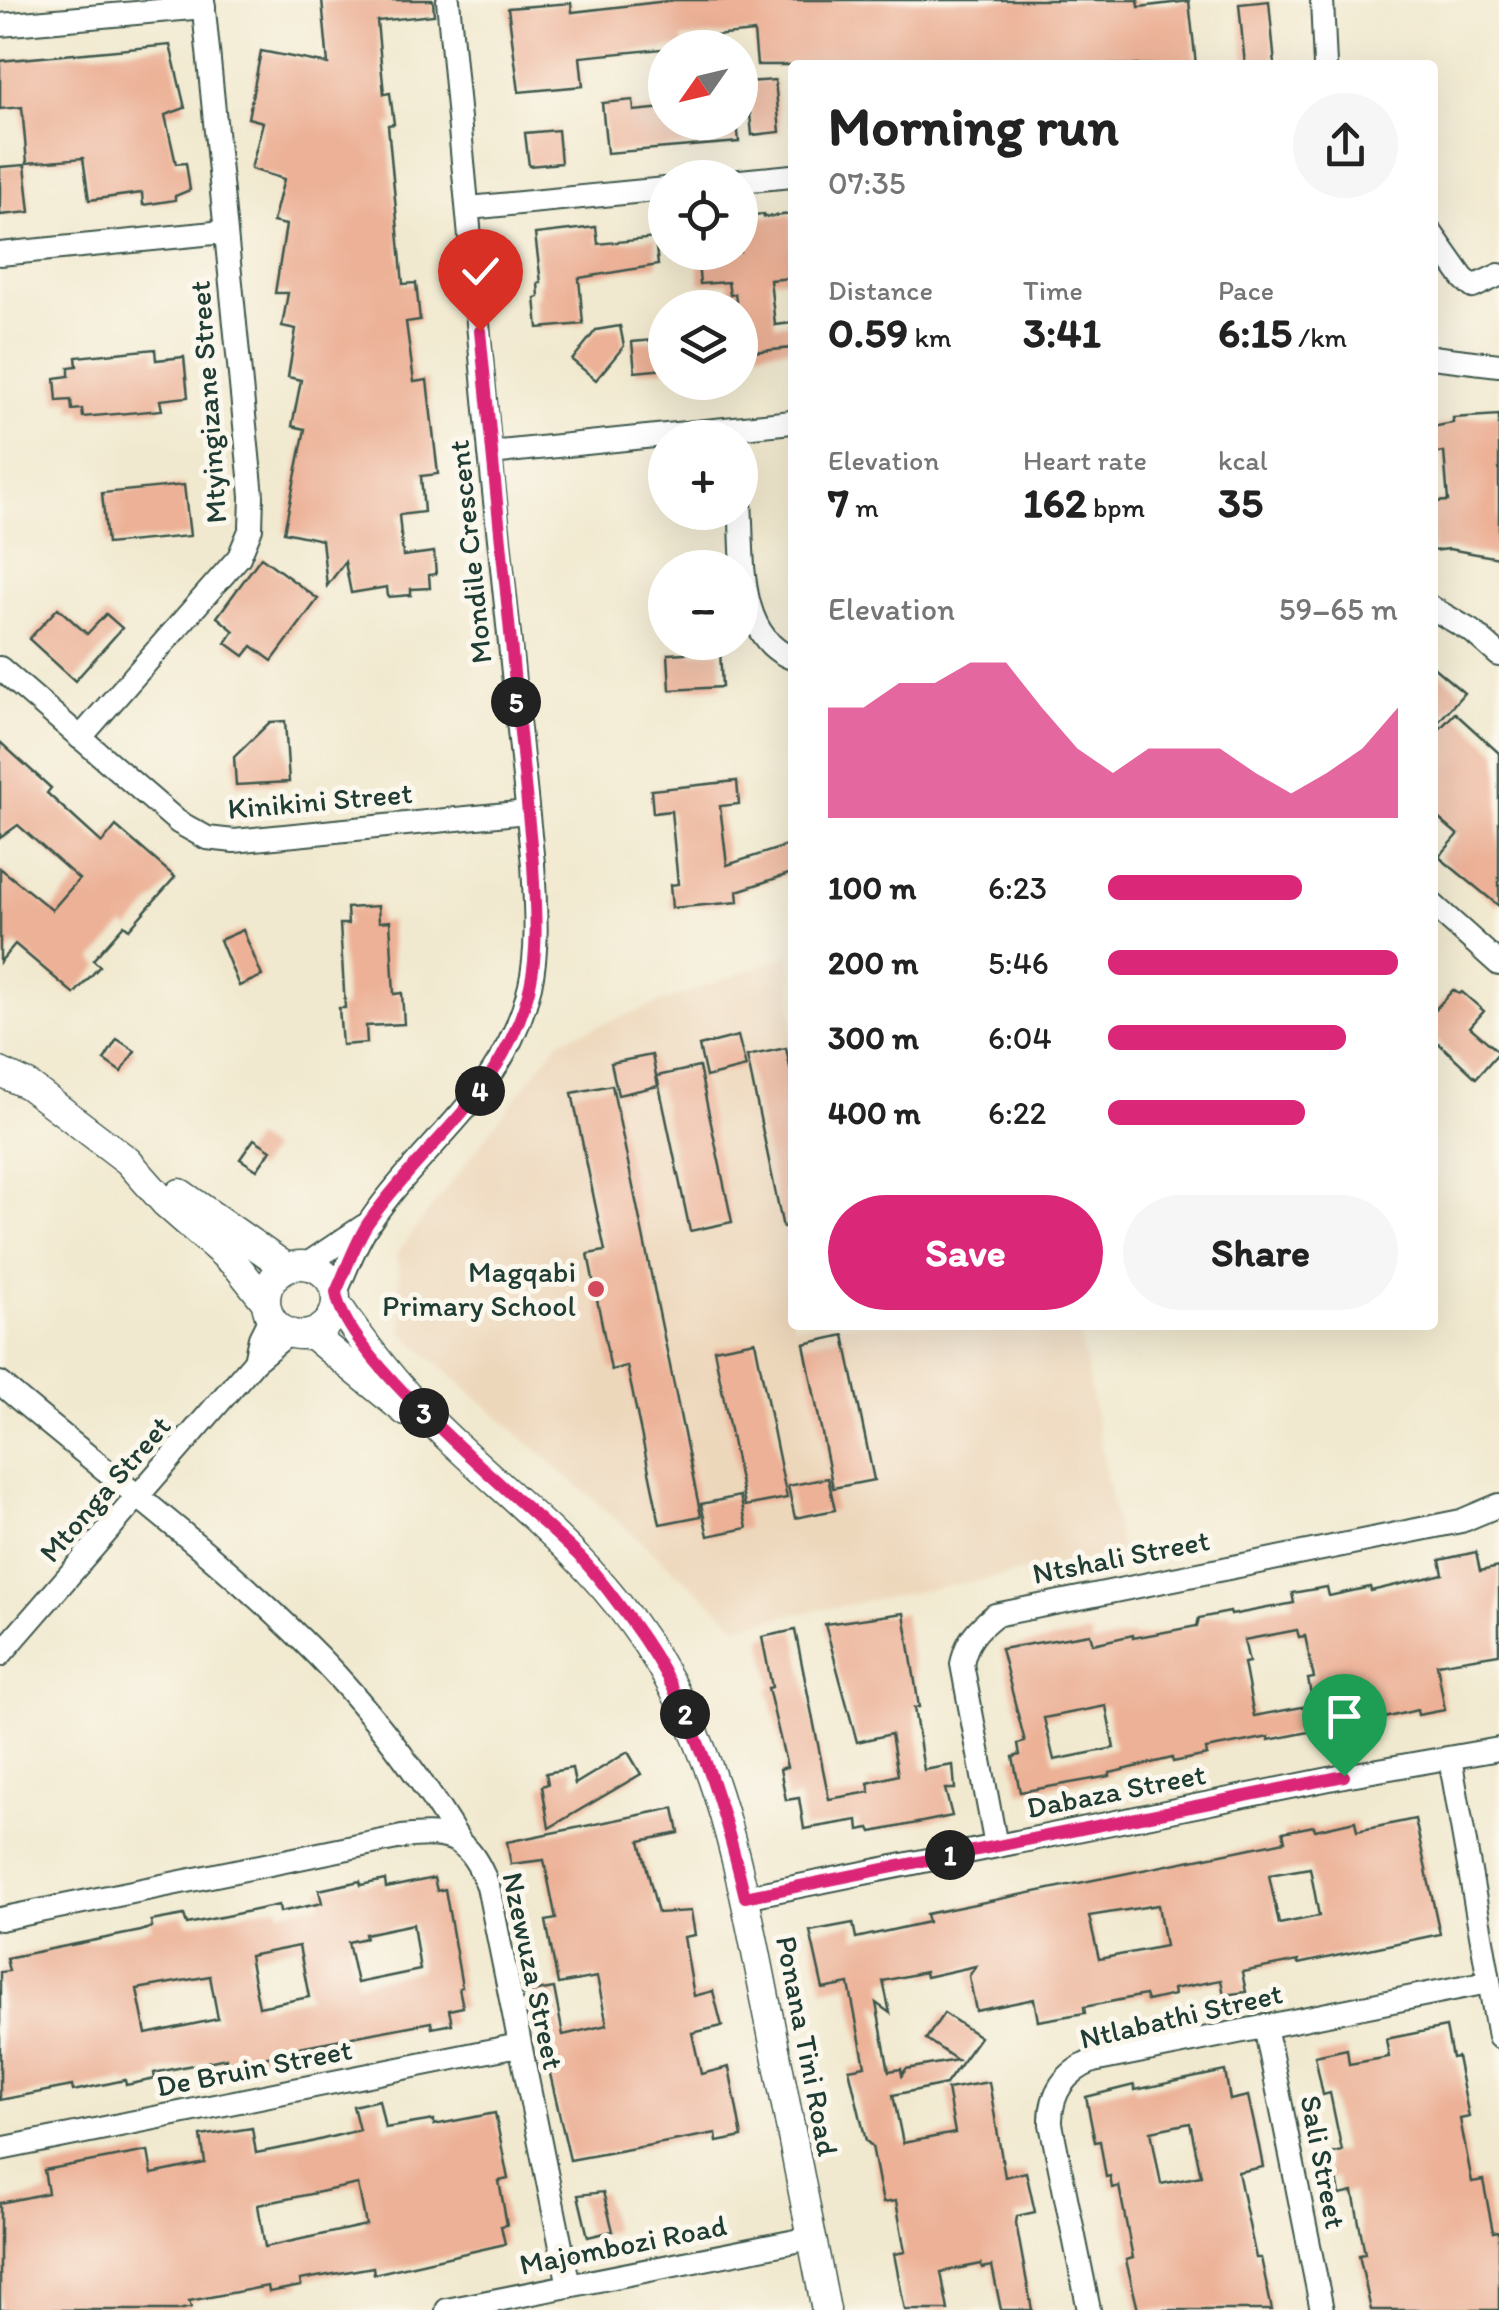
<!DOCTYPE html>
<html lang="en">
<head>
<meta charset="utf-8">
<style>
  body { margin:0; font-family:Itim,sans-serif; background:#f6f6f6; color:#222; height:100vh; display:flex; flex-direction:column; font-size:38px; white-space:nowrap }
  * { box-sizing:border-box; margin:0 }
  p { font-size:32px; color:#767676 }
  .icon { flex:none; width:55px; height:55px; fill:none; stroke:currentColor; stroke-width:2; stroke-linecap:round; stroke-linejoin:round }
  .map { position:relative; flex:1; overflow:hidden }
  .panel { position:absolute; left:788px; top:60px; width:650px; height:1270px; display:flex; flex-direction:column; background:#fff; border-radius:10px; box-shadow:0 10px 40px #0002 }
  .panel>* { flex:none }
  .needle { width:65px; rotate:236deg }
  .tools { position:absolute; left:648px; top:30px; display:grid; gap:20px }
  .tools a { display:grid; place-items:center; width:110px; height:110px; border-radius:50%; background:#fff; box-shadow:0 10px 40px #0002; font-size:50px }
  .pin { position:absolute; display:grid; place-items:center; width:85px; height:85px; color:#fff; margin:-102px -42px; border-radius:50% 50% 50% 0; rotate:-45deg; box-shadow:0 0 10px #0007 }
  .pin .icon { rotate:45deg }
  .km { position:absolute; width:50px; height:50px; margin:-25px; border-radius:50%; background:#222; color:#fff; font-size:28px; line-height:50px; text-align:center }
  .round { display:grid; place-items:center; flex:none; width:105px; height:105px; border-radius:52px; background:#f6f6f6 }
  .head { display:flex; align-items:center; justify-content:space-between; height:170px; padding:0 40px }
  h1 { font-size:55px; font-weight:700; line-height:75px }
  .metrics { display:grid; grid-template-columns:repeat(3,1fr); gap:15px; height:170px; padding:10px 40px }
  .metrics div { display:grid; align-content:center }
  .metrics b { font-size:42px; font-weight:700 }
  .metrics small { font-size:28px; font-weight:400 }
  .metrics p { font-size:28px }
  .chart { height:280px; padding:20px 40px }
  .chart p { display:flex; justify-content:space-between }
  .chart svg { width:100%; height:180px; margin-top:10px; fill:#db2777; opacity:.7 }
  .action { display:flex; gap:20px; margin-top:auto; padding:20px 40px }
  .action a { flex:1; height:115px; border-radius:60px; background:#db2777; color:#fff; font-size:40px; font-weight:700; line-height:115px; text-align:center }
  .action a+a { background:#f6f6f6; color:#222 }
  ul { padding:0 40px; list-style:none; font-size:32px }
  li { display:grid; grid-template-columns:160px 120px 1fr; align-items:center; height:75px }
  li i { height:25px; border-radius:12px; background:#db2777 }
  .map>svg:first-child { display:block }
</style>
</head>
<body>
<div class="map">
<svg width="1499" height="2310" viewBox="0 0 1499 2310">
  <rect width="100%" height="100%" fill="#fbf7ec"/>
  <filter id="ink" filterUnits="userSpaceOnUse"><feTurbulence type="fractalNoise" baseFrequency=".01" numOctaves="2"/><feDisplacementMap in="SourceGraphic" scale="20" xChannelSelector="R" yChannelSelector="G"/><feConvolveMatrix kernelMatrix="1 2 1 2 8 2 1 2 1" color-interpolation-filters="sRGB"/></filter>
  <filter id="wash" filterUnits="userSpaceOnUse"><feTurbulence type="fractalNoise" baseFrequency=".0048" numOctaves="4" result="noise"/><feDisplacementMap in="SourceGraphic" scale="40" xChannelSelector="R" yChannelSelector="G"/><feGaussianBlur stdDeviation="2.25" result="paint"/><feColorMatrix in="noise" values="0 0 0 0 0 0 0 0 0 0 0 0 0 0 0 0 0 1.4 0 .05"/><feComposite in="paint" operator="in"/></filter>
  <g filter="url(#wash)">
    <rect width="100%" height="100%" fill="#f1e9cf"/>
    <path fill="#edd7bb" d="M792,954V1325H1078L1121,1554L737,1625L403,1333L397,1253L560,1040Z"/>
    <g id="blocks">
      <g fill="#ecb196" fill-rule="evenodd">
        <path d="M322,0H433L434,15L377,21L384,94L390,93L394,124L388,125L403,284L416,283L420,320L406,322L414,382L427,380L438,474L421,476L424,512L399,515L403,556L434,552L436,574L429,575L430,588L411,589V595L388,597L387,587L351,593L345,562L327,586L322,540L284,532L305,429L292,426L301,380L288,377L296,329L282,326L288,293H275L286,225L273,222L284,179L251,169L263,122L248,118L261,51L328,64Z"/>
        <path d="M676,0H1138L1139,7L1189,1L1196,65H757L754,32L682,39L683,47L580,57L583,86L519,92L508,8L571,3L572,12Z"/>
        <path d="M1269,1L1275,65H1245L1239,4Z"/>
        <path d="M170,45L185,108L165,115L176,164L186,163L190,190L175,196V200L143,205L142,193L89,200L83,158L27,163L22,107L0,109V61Z"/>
        <path d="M775,80L780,132L752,135L747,82Z"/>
        <path d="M633,100L634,111L665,108V122H737L739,142L607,153L602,103Z"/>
        <path d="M558,130L561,163L529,166L525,133Z"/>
        <path d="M25,165L30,212L0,215V167Z"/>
        <path d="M764,214V217L792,214V278L770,280L775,325L792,323V348L740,353V308H737L735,294L730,295L728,282L700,284L697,252H740V216Z"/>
        <path d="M596,227L598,244L655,238L658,265L579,278L583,324L538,328L535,298L539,297L538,283H541L535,234Z"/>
        <path d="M620,326L624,346L596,380L572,360L596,330Z"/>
        <path d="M665,339V369L635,372L632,342Z"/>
        <path d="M155,349L156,360L184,357L188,397L160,400L162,410L83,417L82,409L72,410L71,400L57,401L55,378L69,376V367L77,366L76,357Z"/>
        <path d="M1499,415V558L1449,549L1432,551V502L1448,501L1444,452L1432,454V427L1453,423V418Z"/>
        <path d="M184,485L190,536L107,544L102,493Z"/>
        <path d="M261,557L318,599L272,661L252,646L244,656L226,643L234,631L217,617Z"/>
        <path d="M58,608L87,634L106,614L122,628L75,681L29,639Z"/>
        <path d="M720,651L722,687L670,690L668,654Z"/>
        <path d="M1432,666L1464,693L1432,729Z"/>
        <path d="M1455,713L1499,753V906L1439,857L1458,835L1432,813V737Z"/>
        <path d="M285,721L289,782L236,785L234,757L270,722Z"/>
        <path d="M0,742L51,788L47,793L102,843L116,826L175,877L129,929L124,925L93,960L100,966L74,994L15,944L0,962V868L52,910L79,879L18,825L0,838Z"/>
        <path d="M737,781L739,804L720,806L727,865L792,844V873L737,891L738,902L672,908L670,885L678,884L671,811L653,813L651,790Z"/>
        <path d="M378,906L379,922L390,921L394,994L402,993L404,1024L366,1026L367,1043L342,1045L339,1008H345L340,924H348L347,908Z"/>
        <path d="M243,930L262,976L239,986L220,940Z"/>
        <path d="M1453,990L1459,994L1462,992L1484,1011L1470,1027L1499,1052L1476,1078L1432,1037V1013Z"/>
        <path d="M738,1036L746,1067L706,1077L699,1046Z"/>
        <path d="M117,1039L135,1051L121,1072L104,1060Z"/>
        <path d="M786,1048L792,1077V1227L783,1228L747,1056Z"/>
        <path d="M652,1055L658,1086L618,1095L611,1063Z"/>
        <path d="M699,1067L732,1222L690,1231L657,1076Z"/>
        <path d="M612,1085L701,1516L660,1524L627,1366L611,1370L588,1254L605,1251L572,1093Z"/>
        <path d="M254,1139L271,1150L257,1170L240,1159Z"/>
        <path d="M844,1335L874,1480L833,1488L804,1344Z"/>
        <path d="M755,1341L787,1498L745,1506L714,1349Z"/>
        <path d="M828,1478L835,1510L795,1518L788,1486Z"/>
        <path d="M740,1496L747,1528L708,1536L701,1504Z"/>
        <path d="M1476,1552L1480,1571L1499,1567V1654L1437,1664L1445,1710L1418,1715L1417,1710L1320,1734L1319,1730L1269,1740V1737L1206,1749L1207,1755L1173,1762L1172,1758L1110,1773V1776L1020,1792L1013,1757L1020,1755L1018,1744L1025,1742L1001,1649L1090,1634L1093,1644L1133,1635V1638L1197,1626L1199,1618L1230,1612L1231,1615L1294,1603L1292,1593L1327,1587L1329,1596L1370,1587L1371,1591L1443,1574L1440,1560ZM1297,1630L1299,1637L1305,1636L1314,1678L1308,1679L1313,1705L1254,1716L1244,1663L1249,1662L1244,1640ZM1106,1706L1114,1748L1054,1760L1044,1718Z"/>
        <path d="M904,1613L919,1707L914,1708L924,1770L953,1765L955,1789H945L952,1816L872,1832L870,1828L859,1830L858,1820L804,1829L799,1798L786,1800L780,1769L787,1767L768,1688L772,1687L762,1637L795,1630L829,1799L870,1792L868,1783L898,1775L891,1734L857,1742L825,1624Z"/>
        <path d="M628,1752L641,1774L549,1828L542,1786L548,1784L546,1773L572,1768L575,1784Z"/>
        <path d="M674,1808L679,1833L640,1841L658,1913L691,1911L695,1935L684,1937L694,1996L713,1991L722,2026L692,2033L701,2074L729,2067L742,2137L717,2142L716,2133L570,2160L531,1992L554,1988L563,2035L607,2025L597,1977L558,1984L546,1921L556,1919L544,1860L511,1864L507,1842Z"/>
        <path d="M1415,1819L1440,1934L1298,1964V1961L1242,1972L1246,1992L1224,1995L1221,1980L1173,1989L1174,1995L1147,2001L1145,1995L1084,2007L1085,2013L1038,2021L1034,1999L976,2011L969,1976L976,1966L926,1977L925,1972L883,1981L890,2013L876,2003L889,2071L901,2069L902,2075L906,2069L957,2060L926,2039L944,2013L980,2037L946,2084L893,2095L903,2143L955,2133L947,2089L989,2082L1005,2177L1026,2172L1035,2212L1017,2216L1016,2223L1032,2310H1001L992,2266L982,2268L981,2264L941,2272L948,2310H905L894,2254L905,2252L896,2201L883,2203L872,2146L866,2141L849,2069L865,2066L849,1984L823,1989L810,1931L853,1923L856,1938L928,1922L926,1914L1285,1841L1283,1832L1314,1826L1315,1830L1355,1821L1357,1831ZM1310,1868L1319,1916L1279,1924L1269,1875ZM1158,1905L1165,1946L1099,1959L1089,1916Z"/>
        <path d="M434,1878L437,1891L445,1889L462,1987L459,1988L463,2007L449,2010L452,2024L432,2028L431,2022L299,2047V2051L227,2065L226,2058L154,2073L155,2079L126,2085L125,2080L73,2091L72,2086L0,2100V1972L9,1971L6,1958L141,1931L152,1927L151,1921L184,1915L187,1924L279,1905L280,1912L322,1903L319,1890L360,1881L361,1885L385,1880L386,1888ZM413,1924L420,1970L357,1983L348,1942L366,1938L365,1934ZM299,1946L309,1997L259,2007L249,1956ZM210,1976L218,2019L146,2034L137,1989Z"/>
        <path d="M1446,2027L1452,2058L1457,2057L1469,2117L1460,2119L1472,2182L1483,2180L1493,2232L1499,2231V2310H1371L1359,2255L1365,2254L1353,2192L1340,2195L1337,2178L1329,2179L1325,2155L1342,2151L1330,2093L1323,2095L1315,2056L1347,2049L1349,2064L1389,2057L1386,2039Z"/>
        <path d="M1225,2071L1230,2100L1248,2096L1259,2146L1263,2167L1238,2172L1256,2258H1261L1272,2310H1138L1126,2260L1133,2258L1119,2186L1112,2188L1110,2176L1106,2177L1100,2141L1095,2142L1086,2097L1134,2085L1135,2090ZM1190,2123L1201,2176L1161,2184L1151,2131Z"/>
        <path d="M379,2100L385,2128L434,2120V2125L495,2113L508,2179L499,2181L507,2225L501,2226L505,2244L374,2274L373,2267L300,2280L301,2286L269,2292L268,2286L189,2301L191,2307L179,2310H0V2203L48,2193L44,2170L148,2151L152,2174L205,2163L201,2136L252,2128L256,2153L303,2144L359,2130L353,2106ZM358,2184L366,2225L265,2247L258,2205Z"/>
        <path d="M603,2192L613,2231L588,2237L578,2195Z"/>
      </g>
    </g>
  </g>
  <g filter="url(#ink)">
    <use href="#blocks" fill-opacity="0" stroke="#3e574b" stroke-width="2.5"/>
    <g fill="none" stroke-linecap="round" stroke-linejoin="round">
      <defs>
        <g id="minor">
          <path d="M1322,0L1325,65"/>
          <path d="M0,25L204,7"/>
          <path d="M740,181L792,176"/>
          <path d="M469,208L665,189"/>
          <path d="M1432,234L1463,278L1473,287L1499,275"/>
          <path d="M0,254L224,232"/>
          <path d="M1432,357L1499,365"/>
          <path d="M490,453L792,422"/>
          <path d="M740,502C744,553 735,636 792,658"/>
          <path d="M1432,608L1473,632L1499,655"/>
          <path d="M0,668L178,822L207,838L234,841L527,812"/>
          <path d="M80,738L239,557L251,528L252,496L203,0"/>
          <path d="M1432,904L1499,964"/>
          <path d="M307,1264L364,1226"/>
          <path d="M336,1292C346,1270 355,1243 369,1223C426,1139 505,1093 530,986C539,946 535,904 533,864L490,453L448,0"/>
          <path d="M255,1361L260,1338L270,1318"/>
          <path d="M0,1383C99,1468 209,1548 301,1639C363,1699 415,1768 460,1842"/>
          <path d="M0,1655L255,1361L289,1333"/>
          <path d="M1450,1758L1499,2037"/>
          <path d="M996,1846L962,1664C966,1641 977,1629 995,1615L1461,1521L1499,1505"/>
          <path d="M745,1897L1344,1776L1499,1749"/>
          <path d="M0,1919L402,1837C452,1831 469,1838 488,1886L569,2286"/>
          <path d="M1265,2026L1322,2310"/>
          <path d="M0,2149L519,2045"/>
          <path d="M447,2310L811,2238"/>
          <path d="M1089,2310L1051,2124C1050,2093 1065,2072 1093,2061L1488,1982"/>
        </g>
        <g id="tertiary">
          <path d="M0,1072L28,1085L128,1161L165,1203L237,1266L265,1301"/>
          <path d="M180,1193L286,1267"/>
          <circle cx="301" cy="1300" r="35"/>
          <path d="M337,1304C365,1346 395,1384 431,1421C499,1489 576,1545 633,1624C720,1743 740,1873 768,2013C787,2112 806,2211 826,2310"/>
          <path d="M311,1334L406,1412"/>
        </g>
      </defs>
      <use href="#minor" stroke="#3e574b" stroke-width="26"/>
      <use href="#tertiary" stroke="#3e574b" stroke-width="31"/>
      <use href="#minor" stroke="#fff" stroke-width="22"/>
      <use href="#tertiary" stroke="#fff" stroke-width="28"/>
    </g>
  </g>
  <g fill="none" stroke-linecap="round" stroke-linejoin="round" filter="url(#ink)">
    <defs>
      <path id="route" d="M480,331L533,864C535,905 539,946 530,986C504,1094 427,1139 368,1223C355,1243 346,1270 336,1292C344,1360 528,1504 581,1558C600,1578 617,1602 633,1624C693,1706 722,1799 745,1897L1344,1776"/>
    </defs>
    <use href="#route" stroke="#fff" stroke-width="20"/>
    <use href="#route" stroke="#db2777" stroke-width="12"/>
  </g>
  <circle fill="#d1495b" stroke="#fbf7ec" stroke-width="4" cx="596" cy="1289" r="10"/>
  <g text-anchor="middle" stroke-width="10" stroke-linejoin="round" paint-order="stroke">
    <g font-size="30" fill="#1f3d34" stroke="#fbf7ec">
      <text transform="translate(208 402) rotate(-94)" y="10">Mtyingizane Street</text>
      <text transform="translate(470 552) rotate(-96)" y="10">Mondile Crescent</text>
      <text transform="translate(320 801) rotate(-5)" y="10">Kinikini Street</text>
      <text transform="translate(105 1489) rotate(-49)" y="10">Mtonga Street</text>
      <text transform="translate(1121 1557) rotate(-11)" y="10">Ntshali Street</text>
      <text transform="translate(1116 1791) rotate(-11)" y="10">Dabaza Street</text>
      <text transform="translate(533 1971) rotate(78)" y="10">Nzewuza Street</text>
      <text transform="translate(1181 2016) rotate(-13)" y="10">Ntlabathi Street</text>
      <text transform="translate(807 2046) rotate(79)" y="10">Ponana Tini Road</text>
      <text transform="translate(254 2068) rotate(-11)" y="10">De Bruin Street</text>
      <text transform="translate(1323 2162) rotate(79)" y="10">Sali Street</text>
      <text transform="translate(623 2245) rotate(-11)" y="10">Majombozi Road</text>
    </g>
    <g font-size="30" fill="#1f3d34" stroke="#fbf7ec" text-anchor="end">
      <text x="576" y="1282">Magqabi<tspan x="576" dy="34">Primary School</tspan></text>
    </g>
  </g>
</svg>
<div class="tools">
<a><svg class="needle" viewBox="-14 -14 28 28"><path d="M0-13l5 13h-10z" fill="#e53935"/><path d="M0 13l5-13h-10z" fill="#767676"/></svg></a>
<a><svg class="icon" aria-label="locate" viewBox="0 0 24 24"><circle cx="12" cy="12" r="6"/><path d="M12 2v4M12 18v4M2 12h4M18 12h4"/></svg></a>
<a><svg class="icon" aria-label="layers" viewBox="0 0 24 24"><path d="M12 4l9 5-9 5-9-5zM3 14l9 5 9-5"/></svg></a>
<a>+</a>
<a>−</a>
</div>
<div class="pin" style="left:1344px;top:1776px;background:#1e9e55"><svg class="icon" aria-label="arrive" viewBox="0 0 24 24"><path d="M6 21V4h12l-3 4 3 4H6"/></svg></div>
<div class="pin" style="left:480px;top:331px;background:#d93025"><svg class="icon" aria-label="check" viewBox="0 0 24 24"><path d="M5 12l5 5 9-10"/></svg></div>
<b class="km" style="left:950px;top:1855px">1</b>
<b class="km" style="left:685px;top:1714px">2</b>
<b class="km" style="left:424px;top:1413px">3</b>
<b class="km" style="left:480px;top:1091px">4</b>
<b class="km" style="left:516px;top:702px">5</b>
<section class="panel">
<div class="head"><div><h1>Morning run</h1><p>07:35</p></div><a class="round"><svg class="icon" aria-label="share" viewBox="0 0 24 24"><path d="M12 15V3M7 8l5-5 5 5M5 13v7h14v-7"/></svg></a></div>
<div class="metrics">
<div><p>Distance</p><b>0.59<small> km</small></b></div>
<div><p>Time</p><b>3:41</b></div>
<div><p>Pace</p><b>6:15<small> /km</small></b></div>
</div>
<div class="metrics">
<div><p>Elevation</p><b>7<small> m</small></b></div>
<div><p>Heart rate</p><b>162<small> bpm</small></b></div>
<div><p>kcal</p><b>35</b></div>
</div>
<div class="chart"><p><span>Elevation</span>59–65 m</p>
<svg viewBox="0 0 160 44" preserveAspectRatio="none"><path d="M0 44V17L10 17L20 11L30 11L40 6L50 6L60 17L70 27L80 33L90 27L100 27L110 27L120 33L130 38L140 33L150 27L160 17V44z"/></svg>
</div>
<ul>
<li><b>100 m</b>6:23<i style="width:67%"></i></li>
<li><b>200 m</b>5:46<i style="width:100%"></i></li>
<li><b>300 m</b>6:04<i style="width:82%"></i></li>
<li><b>400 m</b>6:22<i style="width:68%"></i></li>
</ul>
<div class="action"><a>Save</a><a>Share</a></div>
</section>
</div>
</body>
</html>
